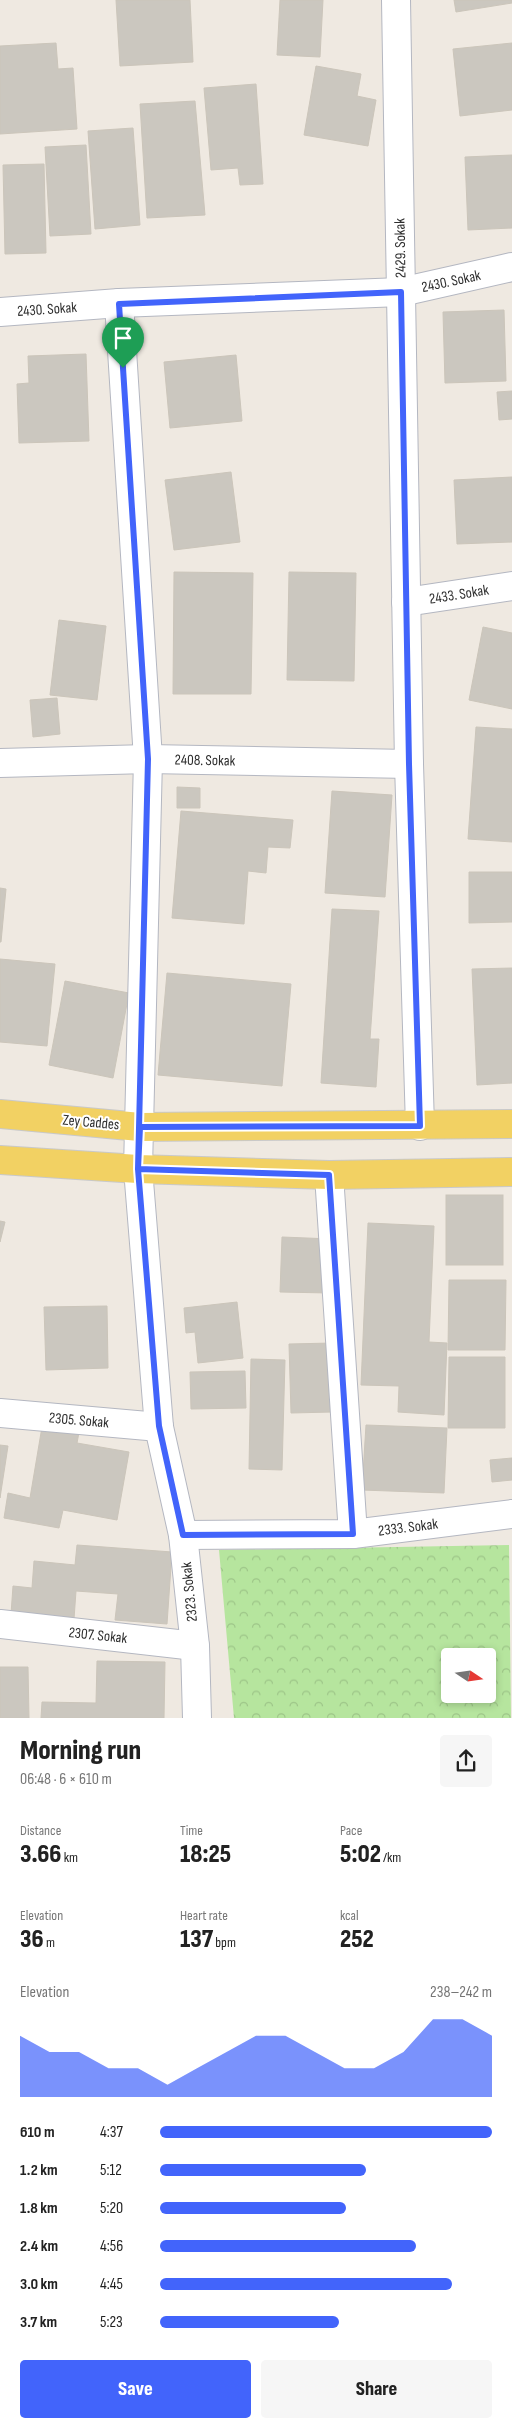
<!DOCTYPE html>
<html lang="en">
<head>
<meta charset="utf-8">
<style>
  body { margin:0; font-family:"Sofia Sans Condensed",sans-serif; background:#f6f6f6; color:#222; height:100vh; display:flex; flex-direction:column; font-size:19px; white-space:nowrap }
  * { box-sizing:border-box; margin:0 }
  p { font-size:16px; color:#767676 }
  .icon { flex:none; width:28px; height:28px; fill:none; stroke:currentColor; stroke-width:2; stroke-linecap:round; stroke-linejoin:round }
  .map { position:relative; height:1718px; overflow:hidden }
  .details { display:flex; flex-direction:column; background:#fff; flex:1 }
  .details>* { flex:none }
  .needle { width:32px; rotate:103deg }
  .fabs { position:absolute; left:441px; top:1648px; display:grid; gap:10px }
  .fabs a { display:grid; place-items:center; width:55px; height:55px; border-radius:5px; background:#fff; box-shadow:0 2px 8px #0003; font-size:25px }
  .pin { position:absolute; display:grid; place-items:center; width:42px; height:42px; color:#fff; margin:-51px -21px; border-radius:50% 50% 50% 0; rotate:-45deg; box-shadow:0 0 5px #0007 }
  .pin .icon { rotate:45deg }
  .round { display:grid; place-items:center; flex:none; width:52px; height:52px; border-radius:5px; background:#f6f6f6 }
  .summary { display:flex; align-items:center; justify-content:space-between; height:85px; padding:0 20px }
  h1 { font-size:28px; font-weight:800; line-height:38px }
  .metrics { display:grid; grid-template-columns:repeat(3,1fr); gap:8px; height:85px; padding:5px 20px }
  .metrics div { display:grid; align-content:center }
  .metrics b { font-size:25px; font-weight:800 }
  .metrics small { font-size:14px; font-weight:400 }
  .metrics p { font-size:14px }
  .chart { height:140px; padding:10px 20px }
  .chart p { display:flex; justify-content:space-between }
  .chart svg { width:100%; height:90px; margin-top:5px; fill:#4264fb; opacity:.7 }
  .primary-button { display:flex; gap:10px; margin-top:auto; padding:10px 20px }
  .primary-button a { flex:1; height:58px; border-radius:5px; background:#4264fb; color:#fff; font-size:20px; font-weight:800; line-height:58px; text-align:center }
  .primary-button a+a { background:#f6f6f6; color:#222 }
  ul { padding:0 20px; list-style:none; font-size:16px }
  li { display:grid; grid-template-columns:80px 60px 1fr; align-items:center; height:38px }
  li i { height:12px; border-radius:6px; background:#4264fb }
  .map>svg:first-child { display:block }
</style>
</head>
<body>
<div class="map">
<svg width="512" height="1718" viewBox="0 0 512 1718">
  <defs>
    <pattern id="park-crowns" width="20" height="18" patternUnits="userSpaceOnUse" patternTransform="scale(1.25)"><rect width="20" height="18" fill="#b6e59e"/><path d="M2 6a3 3 0 1 1 6 0M12 15a3 3 0 1 1 6 0" fill="none" stroke="#9dc588"/></pattern>
  </defs>
  <rect width="100%" height="100%" fill="#efe9e1"/>
  <path fill="url(#park-crowns)" fill-rule="evenodd" d="M509,1545L511,1718H234L219,1550ZM450,1656H488V1694H450Z"/>
  <g fill="#cbc7bf" stroke="#cbc5ba">
    <path d="M116,0H190L193,62L120,66Z"/>
    <path d="M280,0H323L320,57L277,55Z"/>
    <path d="M454,0H512V3L456,12Z"/>
    <path d="M56,43L58,69L73,68L77,129L0,134V46Z"/>
    <path d="M512,43V110L460,116L453,49Z"/>
    <path d="M316,66L361,74L357,96L376,100L368,146L304,135Z"/>
    <path d="M256,84L263,184L240,185L238,168L211,170L204,88Z"/>
    <path d="M195,101L205,215L147,218L140,104Z"/>
    <path d="M133,128L140,225L95,229L88,131Z"/>
    <path d="M86,145L91,234L50,236L45,147Z"/>
    <path d="M512,155V228L468,230L465,157Z"/>
    <path d="M44,164L46,253L5,254L3,165Z"/>
    <path d="M504,310L506,381L445,383L443,312Z"/>
    <path d="M86,354L89,441L19,443L17,384L29,383L28,356Z"/>
    <path d="M236,355L242,421L170,428L164,362Z"/>
    <path d="M512,391V419L499,420L497,392Z"/>
    <path d="M231,472L240,542L174,550L165,480Z"/>
    <path d="M512,477V542L457,544L454,480Z"/>
    <path d="M174,572L253,573L251,694H173Z"/>
    <path d="M289,572L356,573L354,681L287,680Z"/>
    <path d="M59,620L106,626L97,700L50,695Z"/>
    <path d="M483,627L512,633V709L469,700Z"/>
    <path d="M57,698L60,734L33,737L30,700Z"/>
    <path d="M476,727L512,729V842L468,839Z"/>
    <path d="M177,787L200,788V808H177Z"/>
    <path d="M332,791L392,795L385,897L325,893Z"/>
    <path d="M181,811L293,820L290,848L268,847L266,873L248,871L244,924L172,918Z"/>
    <path d="M469,872H512V922L469,923Z"/>
    <path d="M0,888L6,889L1,942H0Z"/>
    <path d="M332,909L379,911L370,1039H379L376,1087L321,1083Z"/>
    <path d="M0,959L55,964L47,1046L0,1042Z"/>
    <path d="M512,968V1083L477,1085L472,969Z"/>
    <path d="M167,973L291,984L282,1086L158,1075Z"/>
    <path d="M65,981L129,993L113,1078L49,1065Z"/>
    <rect x="446" y="1195" width="57" height="70"/>
    <path d="M0,1221L5,1222L0,1242Z"/>
    <path d="M368,1223L434,1226L429,1342L447,1343L444,1415L398,1412L399,1386L361,1385Z"/>
    <path d="M282,1237L331,1239L329,1293L280,1292Z"/>
    <path d="M449,1280H506L505,1350H448Z"/>
    <path d="M237,1302L243,1358L198,1363L195,1332L186,1333L184,1308Z"/>
    <path d="M107,1306L108,1368L46,1370L44,1307Z"/>
    <path d="M332,1343V1412L291,1413L289,1344Z"/>
    <path d="M449,1357H505V1428H448Z"/>
    <path d="M251,1359L285,1360L282,1470L249,1469Z"/>
    <path d="M245,1371L246,1408L191,1409L190,1372Z"/>
    <path d="M43,1421L80,1427L77,1443L129,1452L117,1520L63,1510L59,1528L4,1518L8,1493L30,1498Z"/>
    <path d="M366,1425L447,1428L444,1493L362,1490Z"/>
    <path d="M0,1445L8,1446L0,1498Z"/>
    <path d="M512,1458V1480L492,1482L490,1460Z"/>
    <path d="M77,1545L172,1552L167,1624L115,1620L118,1594L76,1591L74,1619L11,1614L13,1586L32,1588L34,1561L75,1565Z"/>
    <path d="M97,1661L165,1662L164,1718H41L42,1702L96,1703Z"/>
    <path d="M0,1667H28L29,1718H0Z"/>
  </g>
  <g fill="none" stroke-linecap="round" stroke-linejoin="round">
    <defs>
      <g id="minor">
        <path d="M396,0L409,764L420,1126"/>
        <path d="M119,303L148,759L138,1169L159,1427L183,1535L195,1646L197,1718"/>
        <path d="M0,312L119,303L401,292L512,267"/>
        <path d="M406,602L512,586"/>
        <path d="M0,763L148,759L409,764"/>
        <path d="M329,1175L353,1534"/>
        <path d="M0,1413L159,1427"/>
        <path d="M183,1535L353,1534L512,1514"/>
        <path d="M0,1624L195,1646"/>
      </g>
      <g id="major">
        <path d="M0,1114L140,1127L512,1124"/>
        <path d="M0,1160L138,1169L329,1175L512,1172"/>
      </g>
    </defs>
    <use href="#minor" stroke="#b4b7c1" stroke-width="30"/>
    <use href="#major" stroke="#c9c9c9" stroke-width="30"/>
    <use href="#minor" stroke="#fff" stroke-width="28"/>
    <use href="#major" stroke="#f2d163" stroke-width="28"/>
  </g>
  <g fill="none" stroke-linecap="round" stroke-linejoin="round">
    <defs>
      <path id="route" d="M123,368L148,759L138,1169L159,1426L183,1535L353,1534L329,1175L138,1169L140,1127L420,1126L409,764L401,292L119,304L123,368"/>
    </defs>
    <use href="#route" stroke="#fff" stroke-width="10"/>
    <use href="#route" stroke="#4264fb" stroke-width="6"/>
  </g>
  <g text-anchor="middle" stroke-width="4" stroke-linejoin="round" paint-order="stroke">
    <g font-size="15" fill="#2e2e2e" stroke="#fff">
      <text transform="translate(400 248) rotate(-91)" y="5">2429. Sokak</text>
      <text transform="translate(451 281) rotate(-12)" y="5">2430. Sokak</text>
      <text transform="translate(47 309) rotate(-4)" y="5">2430. Sokak</text>
      <text transform="translate(459 594) rotate(-9)" y="5">2433. Sokak</text>
      <text transform="translate(205 760) rotate(1)" y="5">2408. Sokak</text>
      <text transform="translate(91 1122) rotate(5)" y="5">Zey Caddes</text>
      <text transform="translate(79 1420) rotate(5)" y="5">2305. Sokak</text>
      <text transform="translate(408 1527) rotate(-7)" y="5">2333. Sokak</text>
      <text transform="translate(189 1592) rotate(-96)" y="5">2323. Sokak</text>
      <text transform="translate(98 1635) rotate(6)" y="5">2307. Sokak</text>
    </g>
  </g>
</svg>
<div class="fabs">
<a><svg class="needle" viewBox="-14 -14 28 28"><path d="M0-13l5 13h-10z" fill="#e53935"/><path d="M0 13l5-13h-10z" fill="#767676"/></svg></a>
</div>
<div class="pin" style="left:123px;top:368px;background:#1e9e55"><svg class="icon" aria-label="arrive" viewBox="0 0 24 24"><path d="M6 21V4h12l-3 4 3 4H6"/></svg></div>
</div>
<section class="details">
<div class="summary"><div><h1>Morning run</h1><p>06:48 · 6 × 610 m</p></div><a class="round"><svg class="icon" aria-label="share" viewBox="0 0 24 24"><path d="M12 15V3M7 8l5-5 5 5M5 13v7h14v-7"/></svg></a></div>
<div class="metrics">
<div><p>Distance</p><b>3.66<small> km</small></b></div>
<div><p>Time</p><b>18:25</b></div>
<div><p>Pace</p><b>5:02<small> /km</small></b></div>
</div>
<div class="metrics">
<div><p>Elevation</p><b>36<small> m</small></b></div>
<div><p>Heart rate</p><b>137<small> bpm</small></b></div>
<div><p>kcal</p><b>252</b></div>
</div>
<div class="chart"><p><span>Elevation</span>238–242 m</p>
<svg viewBox="0 0 160 44" preserveAspectRatio="none"><path d="M0 44V14L10 22L20 22L30 30L40 30L50 38L60 30L70 22L80 14L90 14L100 22L110 30L120 30L130 22L140 6L150 6L160 14V44z"/></svg>
</div>
<ul>
<li><b>610 m</b>4:37<i style="width:100%"></i></li>
<li><b>1.2 km</b>5:12<i style="width:62%"></i></li>
<li><b>1.8 km</b>5:20<i style="width:56%"></i></li>
<li><b>2.4 km</b>4:56<i style="width:77%"></i></li>
<li><b>3.0 km</b>4:45<i style="width:88%"></i></li>
<li><b>3.7 km</b>5:23<i style="width:54%"></i></li>
</ul>
<div class="primary-button"><a>Save</a><a>Share</a></div>
</section>
</body>
</html>
